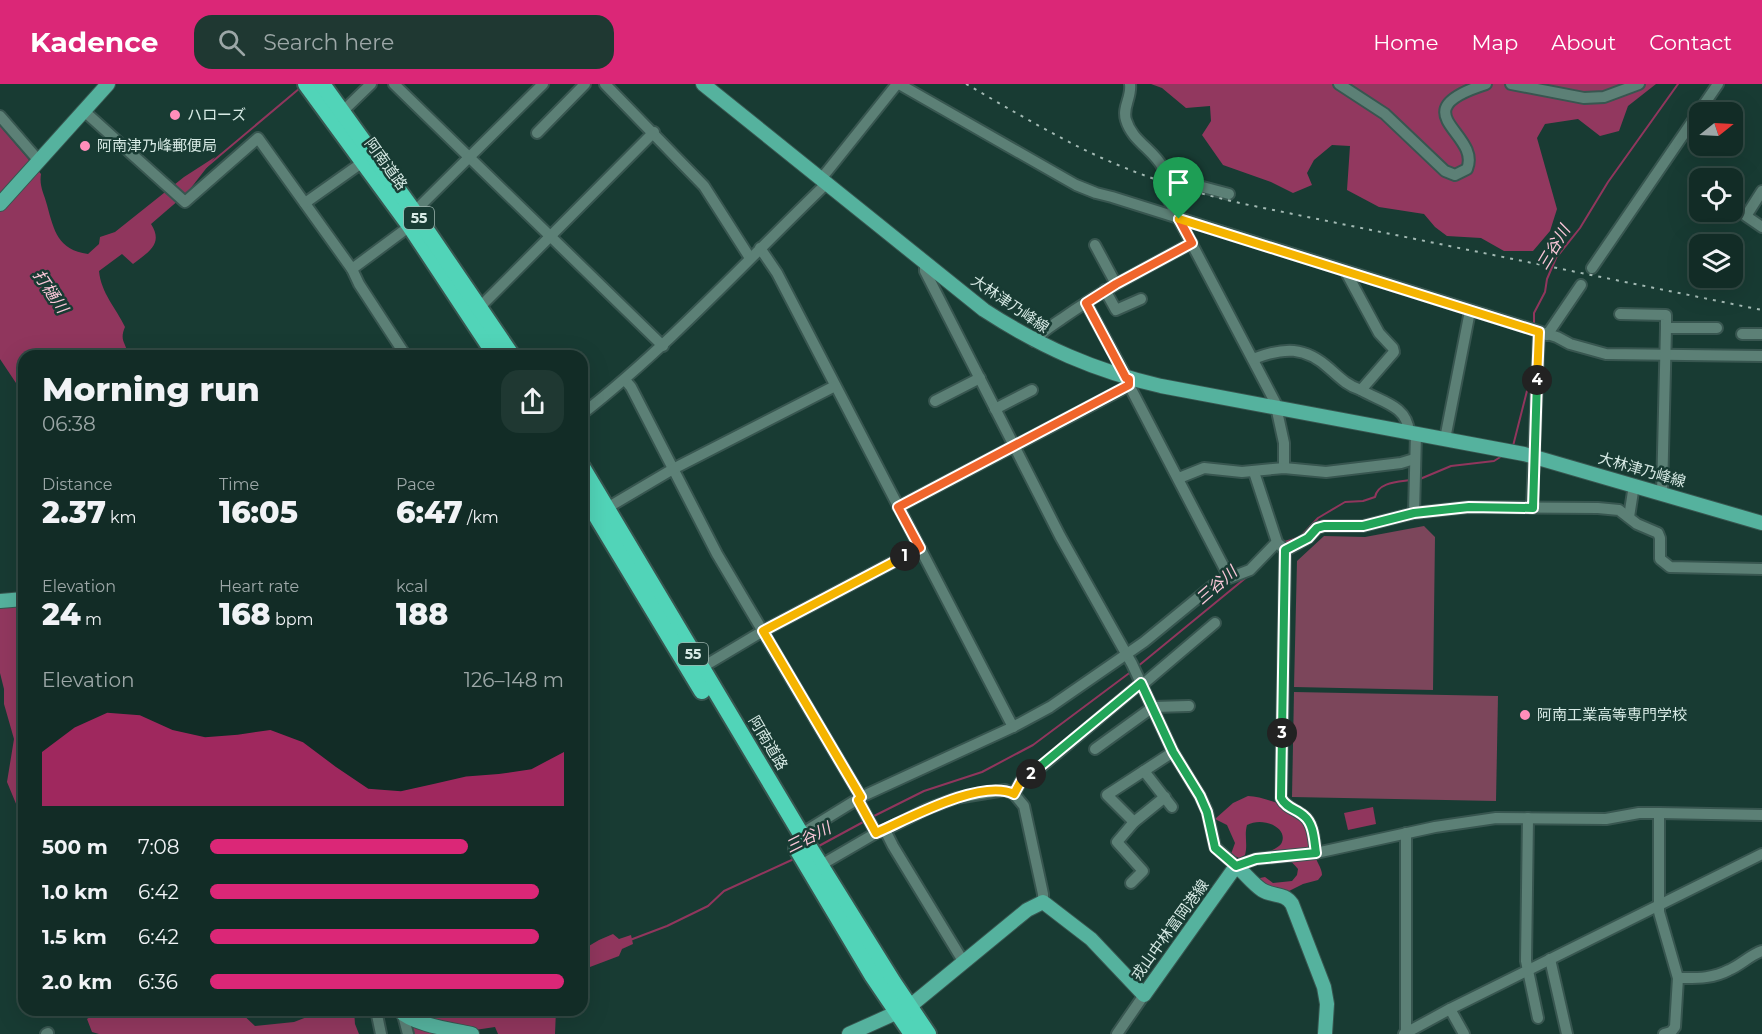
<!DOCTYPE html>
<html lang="en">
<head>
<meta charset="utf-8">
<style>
  body { margin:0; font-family:Montserrat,"Noto Sans JP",sans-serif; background:#1f3832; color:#f1f3f6; height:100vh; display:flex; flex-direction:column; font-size:22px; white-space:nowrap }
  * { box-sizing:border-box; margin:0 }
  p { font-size:20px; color:#9ca7a7 }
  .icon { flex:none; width:33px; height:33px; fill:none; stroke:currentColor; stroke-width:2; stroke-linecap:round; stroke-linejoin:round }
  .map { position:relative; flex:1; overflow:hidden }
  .panel { position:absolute; left:18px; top:266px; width:570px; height:666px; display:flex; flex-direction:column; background:#122c26; border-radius:18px; box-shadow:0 6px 24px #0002,0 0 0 2px #314843 }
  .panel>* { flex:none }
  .needle { width:39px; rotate:72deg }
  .controls { position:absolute; left:1689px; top:18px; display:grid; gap:12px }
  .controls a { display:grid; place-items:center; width:54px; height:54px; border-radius:12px; background:#122c26; box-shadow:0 6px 24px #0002,0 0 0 2px #314843; font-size:30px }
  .pin { position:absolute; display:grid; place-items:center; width:51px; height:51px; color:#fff; margin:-62px -26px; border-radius:50% 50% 50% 0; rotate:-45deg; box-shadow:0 0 6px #0007 }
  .pin .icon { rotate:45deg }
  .km { position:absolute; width:30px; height:30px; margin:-15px; border-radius:50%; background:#222; color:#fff; font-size:16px; line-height:30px; text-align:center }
  .round { display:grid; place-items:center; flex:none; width:63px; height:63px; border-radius:18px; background:#1f3832 }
  .head { display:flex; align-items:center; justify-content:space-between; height:102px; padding:0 24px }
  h1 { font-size:33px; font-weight:800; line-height:45px }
  .stats { display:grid; grid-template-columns:repeat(3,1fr); gap:9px; height:102px; padding:6px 24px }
  .stats div { display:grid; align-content:center }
  .stats b { font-size:30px; font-weight:800 }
  .stats small { font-size:16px; font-weight:400 }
  .stats p { font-size:16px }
  .chart { height:168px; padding:12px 24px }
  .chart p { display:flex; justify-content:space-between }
  .chart svg { width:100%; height:108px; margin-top:6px; fill:#db2777; opacity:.7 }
  ul { padding:0 24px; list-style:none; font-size:20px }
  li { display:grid; grid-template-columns:96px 72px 1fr; align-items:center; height:45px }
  li i { height:15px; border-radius:8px; background:#db2777 }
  header { display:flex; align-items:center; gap:36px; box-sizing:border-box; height:84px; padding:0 30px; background:#db2777; color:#fff }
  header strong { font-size:28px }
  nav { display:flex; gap:33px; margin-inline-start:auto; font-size:21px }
  .search { width:420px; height:54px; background:#1f3832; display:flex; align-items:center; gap:15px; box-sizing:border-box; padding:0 21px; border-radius:18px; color:#9ca7a7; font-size:22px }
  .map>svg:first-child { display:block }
</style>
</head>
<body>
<header>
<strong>Kadence</strong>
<div class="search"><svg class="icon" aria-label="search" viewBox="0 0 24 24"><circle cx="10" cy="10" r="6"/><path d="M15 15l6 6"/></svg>Search here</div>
<nav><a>Home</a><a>Map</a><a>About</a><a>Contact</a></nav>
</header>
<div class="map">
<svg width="1762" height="950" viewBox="0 0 1762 950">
  <rect width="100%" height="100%" fill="#183b33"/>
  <g fill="#7c465b">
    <path d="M1424,442L1435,453L1433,606L1294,603L1297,477L1324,452L1365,453Z"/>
    <path d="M1294,608L1498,612L1496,717L1292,713Z"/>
  </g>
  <g fill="#92385f">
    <path d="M1151,0H1656L1628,22L1619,47L1600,52L1578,35L1545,40L1537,54L1557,125L1550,147L1533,167H1504L1481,154L1447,152L1435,143L1424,130L1379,123L1347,106L1350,62L1332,61L1314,76L1307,89L1312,101L1293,109L1271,98L1223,81L1202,51L1211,37L1210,22L1186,24L1162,4Z"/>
    <path d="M18,520H24V739L7,698L14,655L4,620V605L0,589V524Z"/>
    <path d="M1248,712C1265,713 1294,723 1304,737C1310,744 1311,760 1314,769C1316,777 1322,784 1322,791L1318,796L1303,800L1289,807L1282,806L1259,799L1260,794L1265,793L1273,799L1292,797L1297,791L1298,785C1292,776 1279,770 1269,768C1272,766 1279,763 1281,760C1290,744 1263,732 1247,741C1244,752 1248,760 1245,771L1239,774L1231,770L1235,759L1227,741L1215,735L1233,719Z"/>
    <path d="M100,926H238L255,942L294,938L325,926H354L355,940L359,950H99L92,948L87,935Z"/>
  </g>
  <g fill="#90365d">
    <path d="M0,42L41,90C39,102 44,109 47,121C54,147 58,166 88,170L99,160L100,153L115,148L184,93L215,73L187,109L151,140C164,160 148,168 133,180L122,170L99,187C101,209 116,224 125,243C119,257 126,258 128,271L24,272V311L0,275Z"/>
    <path d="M1373,723L1376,740L1348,746L1344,729Z"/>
    <path d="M613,850L619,855L631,851L633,860L622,865L619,872L582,886V866L599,856Z"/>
    <path d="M408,926H556L555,950H498L495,943L475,946L472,950H414Z"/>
  </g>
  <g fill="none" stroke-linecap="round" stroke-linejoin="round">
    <g stroke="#90365d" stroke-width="2">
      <path d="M206,83L300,4"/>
      <path d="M1534,241V229L1545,208L1547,195L1556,174L1580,144L1608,98L1678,0"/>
      <path d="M1513,362L1531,291L1533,271"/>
      <path d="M1420,395L1451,382L1494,377L1502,372"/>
      <path d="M1282,459L1300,453L1318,434L1345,418L1363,417L1375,413C1378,398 1398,398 1411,396"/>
      <path d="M1137,583L1248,492"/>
      <path d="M872,733L924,707L982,688L1033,661L1132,587"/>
      <path d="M817,763L865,737"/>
      <path d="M630,856L667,842L708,822L724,807L796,774"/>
    </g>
    <defs>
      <g id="minor">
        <path d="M394,0L663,262"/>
        <path d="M605,0L704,102L750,174"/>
        <path d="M899,0L1076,101L1096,109L1112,113L1557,253L1570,260L1606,270L1762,272"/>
        <path d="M1130,0C1132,13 1122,23 1126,36C1132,57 1154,66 1163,84C1166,92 1163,99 1164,107L1275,318L1284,359V384"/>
        <path d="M1339,0L1385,30L1445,87L1455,91L1467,85C1482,49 1398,28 1486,0"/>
        <path d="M1511,0L1584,14L1604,13L1639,0"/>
        <path d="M84,27L185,118L258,54L352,185L359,200L406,272"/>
        <path d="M342,28L371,0"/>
        <path d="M0,32L39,77"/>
        <path d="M537,49L585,0"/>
        <path d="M1165,93L1229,110"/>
        <path d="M821,95L897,0"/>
        <path d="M1762,107L1746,132L1762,143"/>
        <path d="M305,119L363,78"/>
        <path d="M1095,161L1116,200"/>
        <path d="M760,164L777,189L1013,643"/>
        <path d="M925,180V187L1060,452L1132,580L1173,668L1200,712L1207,727L1215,763L1236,782L1256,775L1316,769L1435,743L1496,734L1606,735L1639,729H1659L1762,731"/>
        <path d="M1592,184L1718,0"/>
        <path d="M352,185L410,142L414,128L543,0"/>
        <path d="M1346,188L1379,249L1393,264L1394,268L1361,306C1381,318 1407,321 1409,348"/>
        <path d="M1105,206L1116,226L1141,215"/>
        <path d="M1086,219L1127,294"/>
        <path d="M480,223L654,48"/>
        <path d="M1620,230L1666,231V244"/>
        <path d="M1742,250H1762"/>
        <path d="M1547,251L1581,201"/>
        <path d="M1034,257C1042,247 1053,241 1063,234C1104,205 1148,183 1192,159"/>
        <path d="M1253,275C1284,263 1305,262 1330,285C1340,294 1348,302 1361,306"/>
        <path d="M625,296L631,303L717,470L861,713"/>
        <path d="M1129,301L1229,493"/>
        <path d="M935,317L980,294"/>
        <path d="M995,325L1032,306"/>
        <path d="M582,330C670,261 746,177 826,100"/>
        <path d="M1445,355L1470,227"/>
        <path d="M1179,394L1204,384L1242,388L1284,384L1326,388L1401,379L1414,375"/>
        <path d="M1662,409L1666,244H1717"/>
        <path d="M898,423L1119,307L1129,301V295"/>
        <path d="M607,424L673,385L835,302"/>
        <path d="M1532,424L1539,248"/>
        <path d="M1414,429L1416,349"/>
        <path d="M1629,433L1634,401"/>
        <path d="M1280,461L1285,467V473L1281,714C1286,724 1296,725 1304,732C1314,740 1314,757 1316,769"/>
        <path d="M1285,467L1308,454L1317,444L1324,442H1363L1414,429L1469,423L1598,424L1619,426L1637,440L1658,449L1660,454V475L1670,483L1762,485"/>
        <path d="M701,584L763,547L920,464"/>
        <path d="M1142,601L1215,539"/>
        <path d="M1095,665L1153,623L1189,622"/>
        <path d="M1144,687L1172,723"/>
        <path d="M1014,710L1021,697L1035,688L1141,599"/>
        <path d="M1659,729V828L1678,894L1675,943L1671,948L1664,950"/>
        <path d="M1528,734L1526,877L1538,934"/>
        <path d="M1134,738L1107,711L1173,668"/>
        <path d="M885,746L927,725L956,714L1005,706L1014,710L1024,722L1043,810V818"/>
        <path d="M876,749L885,746L893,762L963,877"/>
        <path d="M801,750L861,713L1013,643L1050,623L1144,558L1216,499L1250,486L1277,458L1254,388"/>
        <path d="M821,781L876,749L858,716"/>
        <path d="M1131,799L1143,787L1117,758L1134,738L1165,713"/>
        <path d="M1550,875L1567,950"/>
        <path d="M1678,894C1696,894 1712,895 1729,886C1741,881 1750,871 1762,867"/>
        <path d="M1450,925L1464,950"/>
        <path d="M376,926L381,950"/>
        <path d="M403,931L408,950"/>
        <path d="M1406,949V749"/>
        <path d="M46,950L48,949"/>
        <path d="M1117,950L1144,911"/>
        <path d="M1404,950L1450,925L1762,770"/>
      </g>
      <g id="major">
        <path d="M703,0L984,226C1041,263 1095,287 1161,302L1524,370L1762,439"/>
        <path d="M0,120L108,0"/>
        <path d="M0,517L24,515"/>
        <path d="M399,926C410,940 453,946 472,950"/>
        <path d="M849,950L909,923L1027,826L1043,818L1091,855L1144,911L1236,782C1245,789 1252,799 1262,806C1273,813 1284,808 1292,820L1324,903L1327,920L1325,950"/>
      </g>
      <g id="highway">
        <path d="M306,0L410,142L496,272"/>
        <path d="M322,0L414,128L512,272"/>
        <path d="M582,383L801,750L893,898L928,950"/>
        <path d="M582,408L702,607"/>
        <path d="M797,765L872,891L912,950"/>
      </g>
    </defs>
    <use href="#minor" stroke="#385650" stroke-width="14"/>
    <use href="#major" stroke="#385650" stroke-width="16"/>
    <use href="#highway" stroke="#385650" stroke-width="20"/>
    <use href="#minor" stroke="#5c8076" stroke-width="10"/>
    <use href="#major" stroke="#55b29e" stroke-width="14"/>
    <use href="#highway" stroke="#51d4b8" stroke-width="16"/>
    <path stroke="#a2b9b3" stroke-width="2" stroke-dasharray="3 6" stroke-linecap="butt" d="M966,0C1006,23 1046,47 1087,67C1138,92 1193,109 1249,121L1762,226"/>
  </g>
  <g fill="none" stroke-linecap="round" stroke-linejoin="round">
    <defs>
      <path id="split-1" d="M905,472L920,464L898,423L1129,301V295L1126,294L1086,219L1116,200L1192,159L1179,135"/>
      <path id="split-2" d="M905,472L763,547L861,713L858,716L876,749C908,735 981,694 1014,710L1021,697L1031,690"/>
      <path id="split-3" d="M1031,690L1141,599L1173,668L1200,712L1207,728L1215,764L1236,782L1256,775L1316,769C1314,757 1314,740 1304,732C1296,725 1286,724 1281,714L1282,649"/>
      <path id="split-4" d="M1282,649L1285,466L1308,454L1317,444L1324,442H1363L1414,429L1469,423L1533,424L1537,296"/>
      <path id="split-5" d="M1179,135L1539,248L1537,296"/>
    </defs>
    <use href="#split-1" stroke="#fff" stroke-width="12"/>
    <use href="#split-2" stroke="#fff" stroke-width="12"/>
    <use href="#split-3" stroke="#fff" stroke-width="12"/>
    <use href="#split-4" stroke="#fff" stroke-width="12"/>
    <use href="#split-5" stroke="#fff" stroke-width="12"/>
    <use href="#split-1" stroke="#f0652b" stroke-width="8"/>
    <use href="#split-2" stroke="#f5b400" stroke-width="8"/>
    <use href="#split-3" stroke="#22a559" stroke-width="8"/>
    <use href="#split-4" stroke="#22a559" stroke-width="8"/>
    <use href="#split-5" stroke="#f5b400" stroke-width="8"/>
  </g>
  <g fill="#ff8eba" stroke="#183b33" stroke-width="2">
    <circle cx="175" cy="31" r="6"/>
    <circle cx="85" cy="62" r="6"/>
    <circle cx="1525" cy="631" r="6"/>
  </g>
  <g text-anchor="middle" stroke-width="5" stroke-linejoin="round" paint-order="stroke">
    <g fill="#183b33" stroke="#9eb6b0" stroke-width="1.5">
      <rect x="404" y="123" width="30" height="22" rx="4.5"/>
      <rect x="678" y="559" width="30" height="22" rx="4.5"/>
    </g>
    <g font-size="14" font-weight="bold" fill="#d7eae5">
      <text x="419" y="139">55</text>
      <text x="693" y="575">55</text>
    </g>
    <g font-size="15" fill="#d7eae5" stroke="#183b33" text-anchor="start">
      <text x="187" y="36">ハローズ</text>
      <text x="97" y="67">阿南津乃峰郵便局</text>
      <text x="1537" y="636">阿南工業高等専門学校</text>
    </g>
    <g font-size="15" fill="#d7eae5" stroke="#183b33">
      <text transform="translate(386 80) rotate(54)" y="5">阿南道路</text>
      <text transform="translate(1010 220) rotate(34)" y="5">大林津乃峰線</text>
      <text transform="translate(1642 386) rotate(16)" y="5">大林津乃峰線</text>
      <text transform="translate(768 659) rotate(59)" y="5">阿南道路</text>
      <text transform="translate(1170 846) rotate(-54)" y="5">戎山中林富岡港線</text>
    </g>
    <g font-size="16" font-style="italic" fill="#fcc8da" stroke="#183b33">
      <text transform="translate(1553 163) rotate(-59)" y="6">三谷川</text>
      <text transform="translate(51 207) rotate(56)" y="6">打樋川</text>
      <text transform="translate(1216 501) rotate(-41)" y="6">三谷川</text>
      <text transform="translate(808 753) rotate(-26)" y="6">三谷川</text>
    </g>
  </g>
</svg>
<div class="controls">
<a><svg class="needle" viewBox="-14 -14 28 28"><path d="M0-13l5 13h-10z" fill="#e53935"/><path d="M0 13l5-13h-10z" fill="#9ca7a7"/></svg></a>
<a><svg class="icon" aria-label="locate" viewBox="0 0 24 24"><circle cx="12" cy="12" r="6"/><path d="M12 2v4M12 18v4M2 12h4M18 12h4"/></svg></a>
<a><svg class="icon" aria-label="layers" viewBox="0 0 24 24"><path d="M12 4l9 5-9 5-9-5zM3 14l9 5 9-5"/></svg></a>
</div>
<div class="pin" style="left:1179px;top:135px;background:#1e9e55"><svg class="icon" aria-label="arrive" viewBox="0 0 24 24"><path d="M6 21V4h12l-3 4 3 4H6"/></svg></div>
<b class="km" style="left:905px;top:472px">1</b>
<b class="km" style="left:1031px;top:690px">2</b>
<b class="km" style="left:1282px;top:649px">3</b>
<b class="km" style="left:1537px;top:296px">4</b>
<section class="panel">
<div class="head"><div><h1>Morning run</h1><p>06:38</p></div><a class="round"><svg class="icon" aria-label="share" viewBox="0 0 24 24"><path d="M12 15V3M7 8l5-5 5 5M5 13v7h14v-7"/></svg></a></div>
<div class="stats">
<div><p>Distance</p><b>2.37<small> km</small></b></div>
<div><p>Time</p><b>16:05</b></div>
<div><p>Pace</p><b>6:47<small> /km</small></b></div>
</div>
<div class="stats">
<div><p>Elevation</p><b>24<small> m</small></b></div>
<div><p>Heart rate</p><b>168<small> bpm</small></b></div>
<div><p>kcal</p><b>188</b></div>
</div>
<div class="chart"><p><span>Elevation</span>126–148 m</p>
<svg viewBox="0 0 160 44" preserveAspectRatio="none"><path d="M0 44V22L10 12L20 6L30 7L40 13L50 16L60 15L70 13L80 18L90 28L100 37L110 38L120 35L130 32L140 31L150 29L160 22V44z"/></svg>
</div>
<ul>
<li><b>500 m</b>7:08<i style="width:73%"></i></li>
<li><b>1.0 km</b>6:42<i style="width:93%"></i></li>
<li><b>1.5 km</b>6:42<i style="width:93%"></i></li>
<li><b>2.0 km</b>6:36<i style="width:100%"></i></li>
</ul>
</section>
</div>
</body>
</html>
